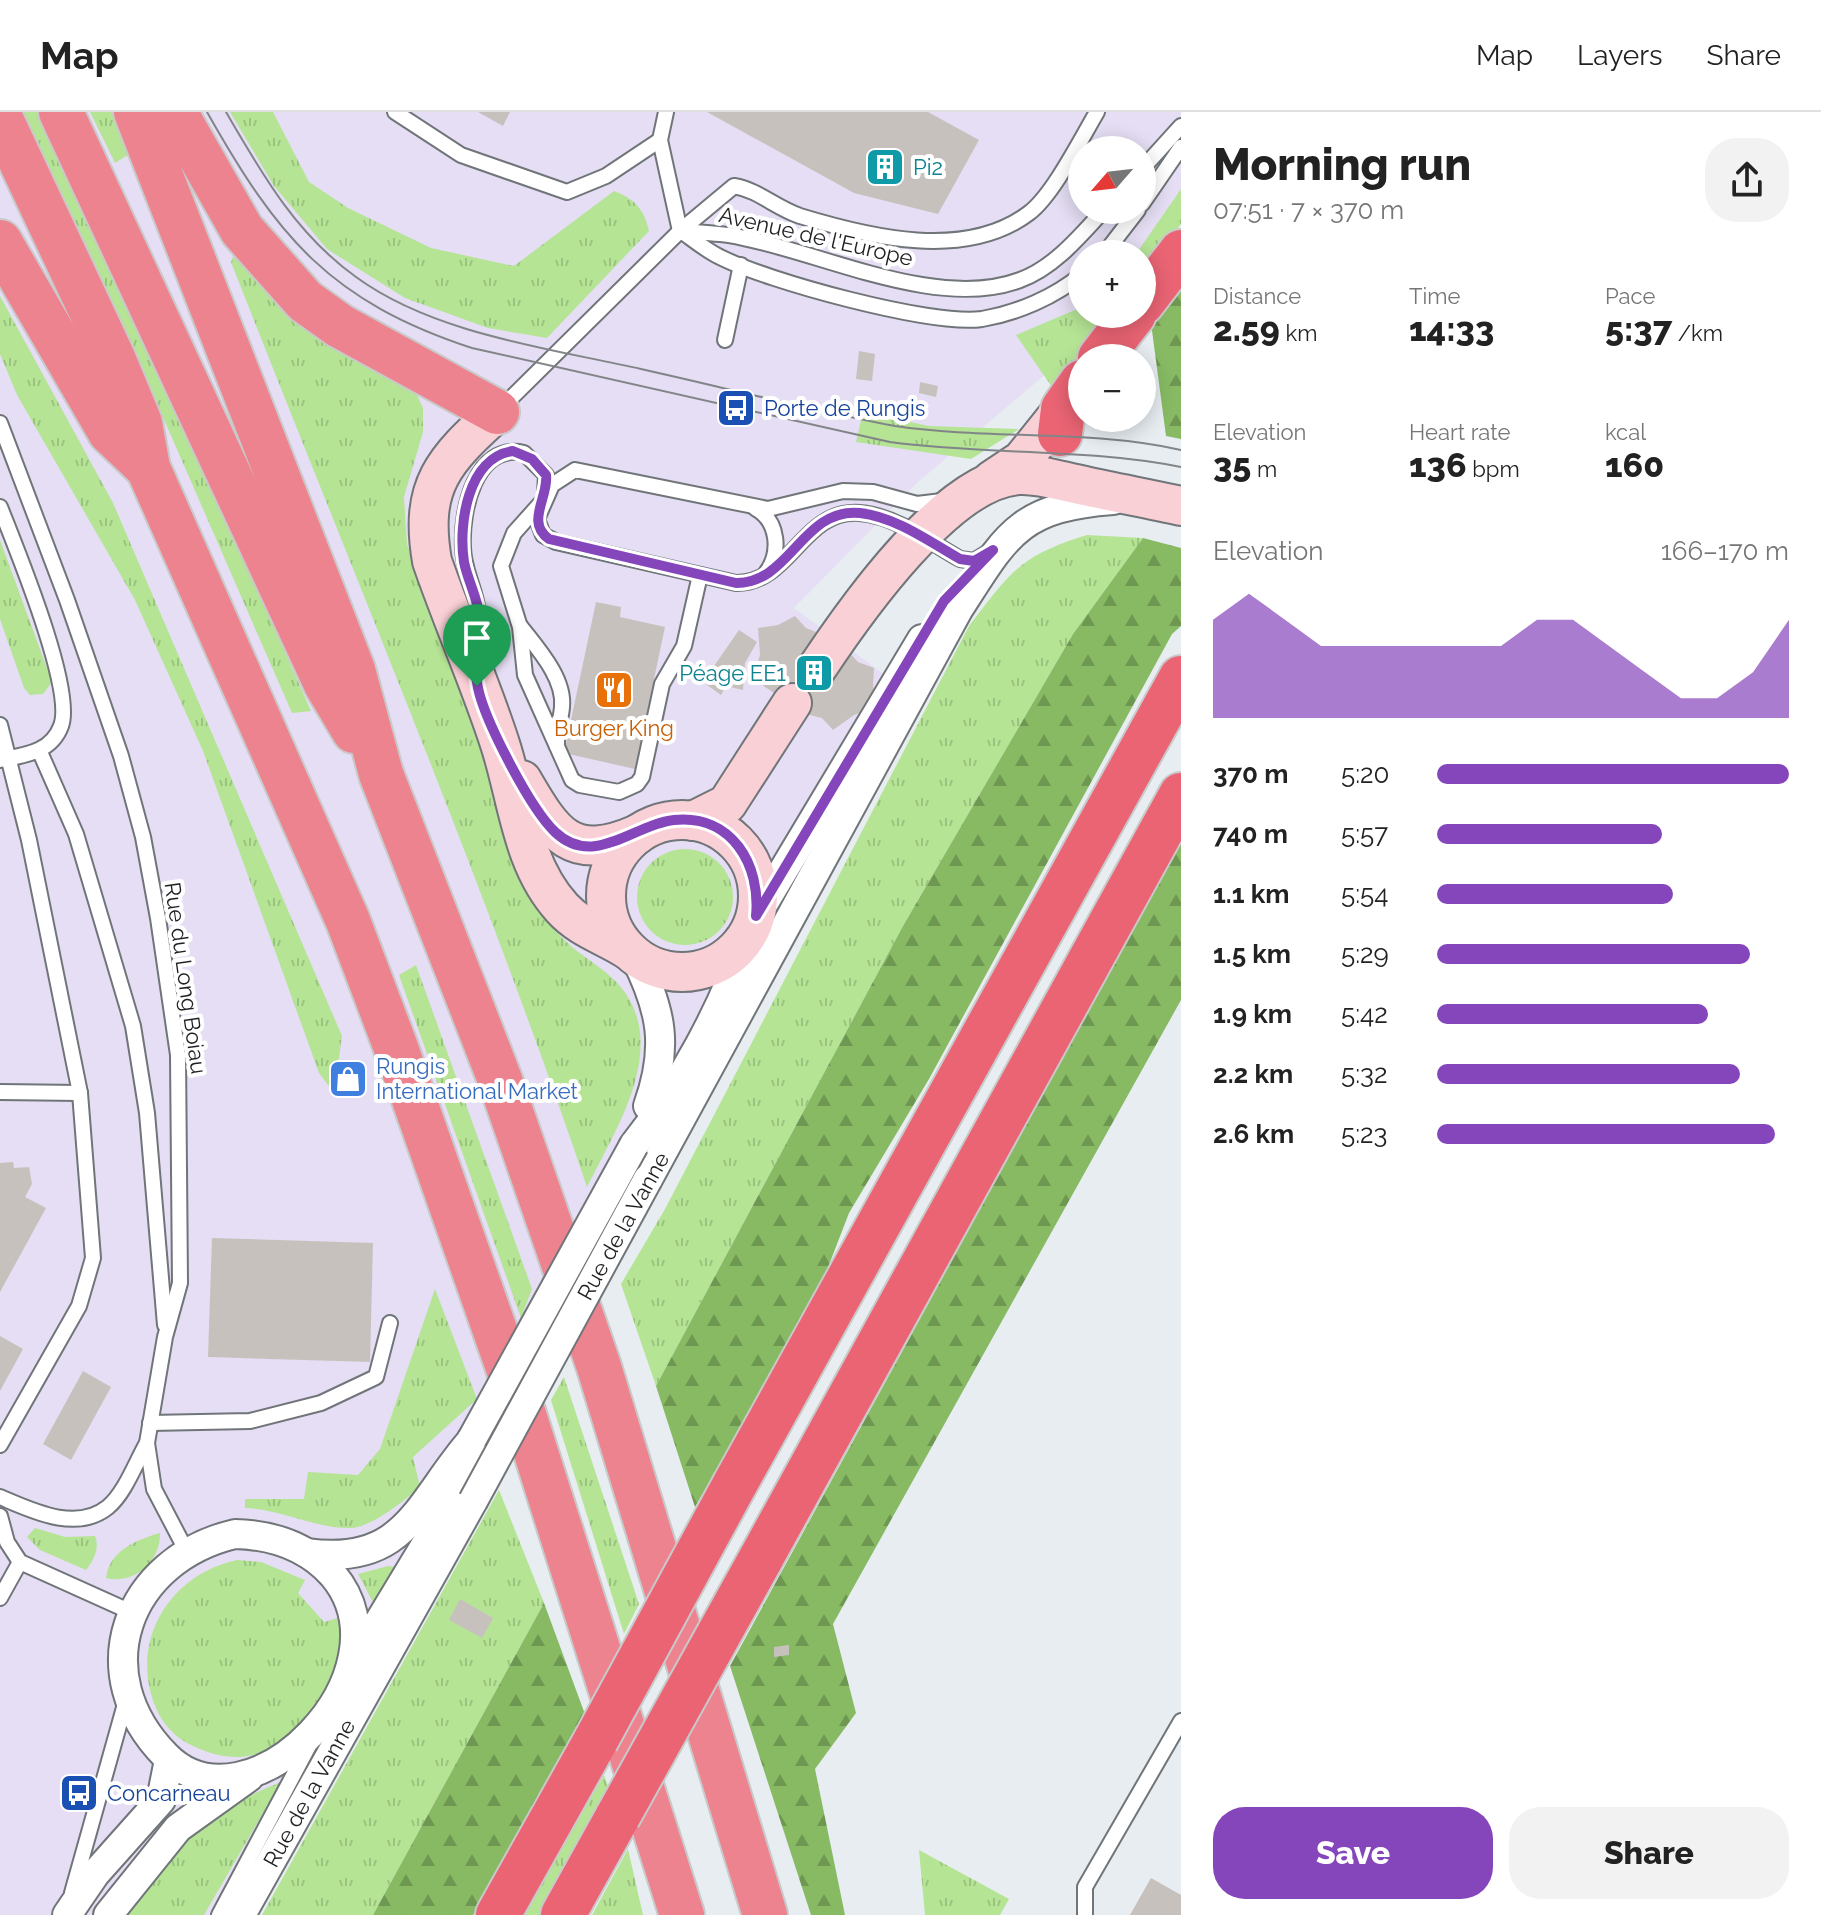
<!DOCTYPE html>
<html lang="en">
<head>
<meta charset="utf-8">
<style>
  body { margin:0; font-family:Raleway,sans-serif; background:#f2f2f2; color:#222; height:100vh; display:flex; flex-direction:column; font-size:30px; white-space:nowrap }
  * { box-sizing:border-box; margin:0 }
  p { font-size:26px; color:#767676 }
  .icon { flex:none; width:44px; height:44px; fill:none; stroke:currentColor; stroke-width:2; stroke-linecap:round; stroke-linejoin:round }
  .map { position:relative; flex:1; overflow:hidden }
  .drawer { display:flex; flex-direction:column; background:#fff; width:640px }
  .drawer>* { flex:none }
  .needle { width:52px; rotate:242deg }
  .fabs { position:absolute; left:1068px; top:24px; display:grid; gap:16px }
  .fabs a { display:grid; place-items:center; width:88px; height:88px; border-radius:50%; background:#fff; box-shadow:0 4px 20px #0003; font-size:40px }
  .pin { position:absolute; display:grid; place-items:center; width:68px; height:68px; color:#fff; margin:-82px -34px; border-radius:50% 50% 50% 0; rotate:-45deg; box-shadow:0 0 8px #0007 }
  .pin .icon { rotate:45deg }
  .round { display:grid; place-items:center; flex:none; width:84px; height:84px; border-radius:32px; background:#f2f2f2 }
  .headline { display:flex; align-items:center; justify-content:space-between; height:136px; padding:0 32px }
  h1 { font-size:44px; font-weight:800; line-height:60px }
  .figures { display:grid; grid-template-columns:repeat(3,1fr); gap:12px; height:136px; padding:8px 32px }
  .figures div { display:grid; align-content:center }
  .figures b { font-size:34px; font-weight:800 }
  .figures small { font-size:22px; font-weight:400 }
  .figures p { font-size:22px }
  .chart { height:224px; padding:16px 32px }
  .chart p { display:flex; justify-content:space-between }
  .chart svg { width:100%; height:144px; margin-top:8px; fill:#8646bb; opacity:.7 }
  .cta { display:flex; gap:16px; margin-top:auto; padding:16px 32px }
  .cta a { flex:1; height:92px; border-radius:32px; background:#8646bb; color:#fff; font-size:32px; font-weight:800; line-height:92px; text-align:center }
  .cta a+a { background:#f2f2f2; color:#222 }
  ul { padding:0 32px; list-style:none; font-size:26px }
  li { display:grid; grid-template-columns:128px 96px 1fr; align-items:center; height:60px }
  li i { height:20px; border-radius:10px; background:#8646bb }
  header { display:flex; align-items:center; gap:48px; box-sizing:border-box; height:112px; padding:0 40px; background:#fff; border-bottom:2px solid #e0e0e0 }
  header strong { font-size:38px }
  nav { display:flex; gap:44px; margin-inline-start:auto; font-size:28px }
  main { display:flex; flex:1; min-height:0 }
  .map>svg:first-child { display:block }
</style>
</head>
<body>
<header>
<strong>Map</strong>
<nav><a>Map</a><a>Layers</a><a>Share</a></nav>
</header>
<main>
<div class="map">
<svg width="1181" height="1803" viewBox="0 0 1181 1803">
  <defs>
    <pattern id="grass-tufts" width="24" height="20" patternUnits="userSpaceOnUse" patternTransform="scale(2)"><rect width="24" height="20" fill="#b5e495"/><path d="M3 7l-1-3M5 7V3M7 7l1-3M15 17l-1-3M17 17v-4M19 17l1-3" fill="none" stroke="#9bc380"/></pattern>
    <pattern id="forest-firs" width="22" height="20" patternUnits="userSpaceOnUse" patternTransform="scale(2)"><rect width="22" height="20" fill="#87ba63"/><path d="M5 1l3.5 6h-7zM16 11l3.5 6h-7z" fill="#6e9751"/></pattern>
  </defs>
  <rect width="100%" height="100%" fill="#e7edf1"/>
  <path fill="#e5def4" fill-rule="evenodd" d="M0,0H1181V86L1138,142H1082V202L1054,255L918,370L794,496L905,578L231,1803H0ZM1082,38H1142V98H1082Z"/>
  <g fill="url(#grass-tufts)">
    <path d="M17,0H46L311,599L292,601L138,248Z"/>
    <path d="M90,0H112L131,41L115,51Z"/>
    <path d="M230,0H273L309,70L348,96L431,136L514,154L614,79C635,87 644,97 649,119L547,226L488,216L405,186L327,137L274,74Z"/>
    <path d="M1181,77V112L1142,163V142H1136Z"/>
    <path d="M235,139L414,276L423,296V320L404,385L407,432L529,766L541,788L535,794C546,808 558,823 572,835C588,848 606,858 620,874C671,935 615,1018 587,1075C481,762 351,457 231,150Z"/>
    <path d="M0,184L113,391L342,924L334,981L319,961L203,639L135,488L17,283L0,242Z"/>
    <path d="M1082,195V202H1112L1054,278L1016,223Z"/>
    <path d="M863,300L929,314L1019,317L971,347L856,330Z"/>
    <path d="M1087,423L1143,426L1073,522L903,814L656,1274L621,1172L665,1097L969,514C1011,460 1019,444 1087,423Z"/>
    <path d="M0,428L52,570L43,582L30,583L24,576L0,507Z"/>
    <circle cx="685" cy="785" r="48"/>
    <path d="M416,853L532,1177L521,1206L399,863Z"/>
    <path d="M435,1177L477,1287L413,1345L420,1375C405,1388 371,1416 350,1416C319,1417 280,1397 245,1396V1387H304L308,1360L358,1363L380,1337Z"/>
    <path d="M564,1265L639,1492L624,1522L551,1288Z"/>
    <path d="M499,1378L544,1491L373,1803H262Z"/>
    <path d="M35,1416L65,1425L95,1424C100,1436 94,1448 86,1458L40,1438L27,1425Z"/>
    <path d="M160,1421C161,1450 133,1473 106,1466C109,1439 136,1428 160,1421Z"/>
    <path d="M237,1448L261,1450L305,1468L298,1481L324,1510L338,1506C345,1546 332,1575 306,1606C274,1644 239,1656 193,1634C177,1627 163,1613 156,1596C128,1530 170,1462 237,1448Z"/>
    <path d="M388,1454L396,1455L376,1496L358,1462Z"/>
    <path d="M604,1663L610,1680L540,1803H524Z"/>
    <path d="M281,1670L204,1803H124C175,1740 202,1701 281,1670Z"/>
    <path d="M628,1737L643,1803H592Z"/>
    <path d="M919,1738L1009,1787L1000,1803H925Z"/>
  </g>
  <g fill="url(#forest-firs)">
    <path d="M1181,173V327L1166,324L1151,211Z"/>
    <path d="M1143,426L1181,436V514L1172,522L929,967L849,1101L815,1189L695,1395L656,1274L903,814L1073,522Z"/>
    <path d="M1181,730V888L833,1512L856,1601L815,1657L845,1803H811L730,1554Z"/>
    <path d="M544,1491L586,1605L473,1803H373Z"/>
  </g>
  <g fill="#c7c1be">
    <path d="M478,0H510L503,14Z"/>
    <path d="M707,0H928L979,28L938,102L854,81Z"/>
    <path d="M859,239L875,242L872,269L856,267Z"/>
    <path d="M920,270L938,274L936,285L919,281Z"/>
    <path d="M596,490L621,495L620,505L665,515L635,657L564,641Z"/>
    <path d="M795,504L806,516L821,522L848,539L858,550L874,556L873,574L878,594L854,603L833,618L822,606L806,602L753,567L760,543L758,516L778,513Z"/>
    <path d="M739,518L757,530L745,551L743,578L726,574L721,583L703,570Z"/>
    <path d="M13,1050L14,1056L29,1055L32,1072L25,1085L46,1096L0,1180V1051Z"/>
    <path d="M212,1126L373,1131L370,1250L208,1245Z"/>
    <path d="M0,1224L23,1237L0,1279Z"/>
    <path d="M83,1259L111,1275L71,1348L43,1332Z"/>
    <path d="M460,1487L493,1506L482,1526L449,1508Z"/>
    <path d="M789,1533V1543L774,1545V1535Z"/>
    <path d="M1151,1766L1181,1783V1803H1130Z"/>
  </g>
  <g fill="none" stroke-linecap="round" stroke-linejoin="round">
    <defs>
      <g id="service">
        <path d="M395,0L461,43L567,80L606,64L660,28"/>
        <path d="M666,0L660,28L680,119"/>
        <path d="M1142,57L1181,14"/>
        <path d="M1142,92L1181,35"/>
        <path d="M680,119C696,120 713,121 729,123C815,137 935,200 1020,168C1054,156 1081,123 1104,98"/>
        <path d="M684,121C695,129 707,139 720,145C767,169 931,214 982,207C1017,201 1055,185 1082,162"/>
        <path d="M1104,142L1138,98"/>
        <path d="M725,228L741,153"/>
        <path d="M501,296L680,119L734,74C758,78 776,96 800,104C869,125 966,149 1029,101C1053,83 1081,27 1097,0"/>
        <path d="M0,311L67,488L121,644L143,725L158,806L178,943L180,1171L165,1225L147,1331L154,1377L187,1440"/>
        <path d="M942,389L917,392L873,380L843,379L768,397L575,358L552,373L537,407L543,423L556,430L736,471C790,472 803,396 860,401C896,404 930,430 960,447L974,449L987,441"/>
        <path d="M540,392L514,421L501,454L520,515L525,563L572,668L580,673L619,680L637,672L642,665L662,572L684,534L700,463"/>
        <path d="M0,395C16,436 75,578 61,614C51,641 24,643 0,648"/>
        <path d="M755,396C779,409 781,441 766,461"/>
        <path d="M521,515C537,536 565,566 562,595C561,608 556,620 557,634"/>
        <path d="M479,538C479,521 480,505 476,489C472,471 463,454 463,435C461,400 475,330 524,341L546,363L545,381"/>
        <path d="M0,613L29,728L80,981L93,1146L79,1194L0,1333"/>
        <path d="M40,640L76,722L133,914L147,1001L165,1213"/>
        <path d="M0,980L80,981"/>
        <path d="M150,1311L250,1309L321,1291L376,1265L390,1211"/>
        <path d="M0,1385C31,1398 76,1421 108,1395C125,1381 136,1350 147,1331"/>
        <path d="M0,1404L7,1430L20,1450L131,1500"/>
        <path d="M0,1486L20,1450"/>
        <path d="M72,1781L127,1585"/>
        <path d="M219,1803L311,1630"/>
        <path d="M1085,1803V1775L1181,1609"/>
      </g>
      <g id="minor">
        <path d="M756,804L922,527"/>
        <path d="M634,843C662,898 669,935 648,994"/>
        <path d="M634,1033C682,972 723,897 748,823"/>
        <path d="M648,1067L958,498C1006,424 1017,395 1113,388"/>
        <path d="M235,1422C273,1423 307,1434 333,1463C415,1560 248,1728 166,1644C84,1561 126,1448 235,1422Z"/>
        <path d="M307,1441C406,1455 418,1390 471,1329"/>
        <path d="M356,1548L466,1366L472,1327"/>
        <path d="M67,1803L95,1762L161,1688L169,1648"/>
        <path d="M108,1803L178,1716L249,1665"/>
        <path d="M241,1803L473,1389"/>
      </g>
      <g id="secondary">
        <path d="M497,300C444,348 419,373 432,449C453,510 480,570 500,632C518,687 521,751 562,796C581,817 605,823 628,838"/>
        <path d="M992,368L1022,348L1063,297"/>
        <path d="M817,556C855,499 947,367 1019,363C1042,362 1063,370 1085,374C1117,381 1149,387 1181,394"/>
        <path d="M522,668C554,723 571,751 638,722"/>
        <circle cx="682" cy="784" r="76"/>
        <path d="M693,709L727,692L792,591"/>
      </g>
      <g id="trunk">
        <path d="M61,0L326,572L354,619"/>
        <path d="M136,0L353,558L381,662L500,968L599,1255L765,1803"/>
        <path d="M175,0L242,118L305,189L340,214L497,300"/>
        <path d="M0,5L113,246L140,311L148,356L348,809L396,936L520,1290L682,1803"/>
        <path d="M0,130L110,320L148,356"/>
      </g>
      <g id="motorway">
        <path d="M1142,191L1181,140"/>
        <path d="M1100,246L1134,202"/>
        <path d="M1060,322L1063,297L1082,270"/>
        <path d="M735,1372L1181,566"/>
        <path d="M760,1448L1181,683"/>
        <path d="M498,1803L596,1628"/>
        <path d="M563,1803L618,1704"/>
      </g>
    </defs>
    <use href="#service" stroke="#707579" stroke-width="18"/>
    <use href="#minor" stroke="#707579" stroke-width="32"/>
    <use href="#secondary" stroke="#707579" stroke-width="42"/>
    <use href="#trunk" stroke="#c9c9ca" stroke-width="48"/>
    <use href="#motorway" stroke="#c9c9ca" stroke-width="48"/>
    <use href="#service" stroke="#fff" stroke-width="14"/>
    <use href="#minor" stroke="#fff" stroke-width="28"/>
    <use href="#secondary" stroke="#f9d0d5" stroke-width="38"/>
    <use href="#trunk" stroke="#ee8390" stroke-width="44"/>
    <use href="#motorway" stroke="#ea6474" stroke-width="44"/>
    <g stroke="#818588" stroke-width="2">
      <path d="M207,0C278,126 330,189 472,236L890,330C987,343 1084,336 1181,355"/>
      <path d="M226,0C262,62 296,122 356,165C434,222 548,236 641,257C726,276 810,298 895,314C990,328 1086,317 1181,338"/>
    </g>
    <defs>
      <g id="minor-bridge">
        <path d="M472,1327L634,1033"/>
        <path d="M473,1389L648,1067"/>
      </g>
      <g id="motorway-bridge">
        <path d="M596,1628L735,1372"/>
        <path d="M618,1704L760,1448"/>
      </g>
    </defs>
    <use href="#minor-bridge" stroke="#707579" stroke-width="32" stroke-linecap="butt"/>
    <use href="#motorway-bridge" stroke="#c9c9ca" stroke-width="48" stroke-linecap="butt"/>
    <use href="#minor-bridge" stroke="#fff" stroke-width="28"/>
    <use href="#motorway-bridge" stroke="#ea6474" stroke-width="44"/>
  </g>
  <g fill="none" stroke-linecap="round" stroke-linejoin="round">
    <defs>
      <path id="route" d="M513,339L532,347L546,363C549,385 525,410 549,427L736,471C790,472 803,395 860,401C896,405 930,430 960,447L974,449L993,438L944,489L756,804C761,753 732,702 674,708C634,712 594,757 555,720C530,696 485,609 478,576C473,555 481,530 480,509C479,488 468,470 464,450C458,412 468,345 513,339Z"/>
    </defs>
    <use href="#route" stroke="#fff" stroke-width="16"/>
    <use href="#route" stroke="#8646bb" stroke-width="10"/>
  </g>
  <defs>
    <symbol id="building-square" viewBox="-11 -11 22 22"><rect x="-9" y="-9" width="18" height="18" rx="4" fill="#0f9aa8" stroke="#fff"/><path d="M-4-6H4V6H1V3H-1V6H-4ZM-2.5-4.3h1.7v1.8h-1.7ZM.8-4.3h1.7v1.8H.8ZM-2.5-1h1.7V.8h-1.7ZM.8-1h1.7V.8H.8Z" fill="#fff"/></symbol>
    <symbol id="bus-square" viewBox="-11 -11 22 22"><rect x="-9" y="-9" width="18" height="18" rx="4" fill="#1a4fb4" stroke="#fff"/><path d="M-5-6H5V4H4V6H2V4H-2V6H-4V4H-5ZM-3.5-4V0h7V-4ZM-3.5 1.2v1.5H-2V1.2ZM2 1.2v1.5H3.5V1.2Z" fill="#fff"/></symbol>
    <symbol id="restaurant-square" viewBox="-11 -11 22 22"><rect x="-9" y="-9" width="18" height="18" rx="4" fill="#e8710a" stroke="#fff"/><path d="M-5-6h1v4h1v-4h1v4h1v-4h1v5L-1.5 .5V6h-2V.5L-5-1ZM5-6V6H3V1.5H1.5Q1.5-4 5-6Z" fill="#fff"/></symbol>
    <symbol id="shop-square" viewBox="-11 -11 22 22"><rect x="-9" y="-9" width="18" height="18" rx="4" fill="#3f7fe0" stroke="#fff"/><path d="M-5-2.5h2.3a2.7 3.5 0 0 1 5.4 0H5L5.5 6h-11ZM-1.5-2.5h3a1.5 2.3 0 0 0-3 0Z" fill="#fff"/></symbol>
  </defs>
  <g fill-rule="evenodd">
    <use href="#building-square" x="863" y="33" width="44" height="44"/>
    <use href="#bus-square" x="714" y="274" width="44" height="44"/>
    <use href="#building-square" x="792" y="539" width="44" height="44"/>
    <use href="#restaurant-square" x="592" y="556" width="44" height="44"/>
    <use href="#shop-square" x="326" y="945" width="44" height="44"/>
    <use href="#bus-square" x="57" y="1659" width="44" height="44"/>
  </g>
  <g text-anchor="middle" stroke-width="8" stroke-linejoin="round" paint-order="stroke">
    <g font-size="22" fill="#0d838f" stroke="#fff" text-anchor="start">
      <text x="913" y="63">Pi2</text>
      <text x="786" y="569" text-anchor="end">Péage EE1</text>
    </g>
    <g font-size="22" fill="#1e2022" stroke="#fff">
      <text transform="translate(816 124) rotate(13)" y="8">Avenue de l'Europe</text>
      <text transform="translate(186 866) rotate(82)" y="8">Rue du Long Boiau</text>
      <text transform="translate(623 1114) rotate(-61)" y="8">Rue de la Vanne</text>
      <text transform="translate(309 1681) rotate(-61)" y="8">Rue de la Vanne</text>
    </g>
    <g font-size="22" fill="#164399" stroke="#fff" text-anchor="start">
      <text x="764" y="304">Porte de Rungis</text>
      <text x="107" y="1689">Concarneau</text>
    </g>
    <g font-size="22" fill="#c56008" stroke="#fff">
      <text x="614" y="624">Burger King</text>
    </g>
    <g font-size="22" fill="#366cbe" stroke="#fff" text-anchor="start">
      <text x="376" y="962">Rungis<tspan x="376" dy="25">International Market</tspan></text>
    </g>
  </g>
</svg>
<div class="fabs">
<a><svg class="needle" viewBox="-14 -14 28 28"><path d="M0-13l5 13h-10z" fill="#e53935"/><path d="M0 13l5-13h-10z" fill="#767676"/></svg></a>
<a>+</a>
<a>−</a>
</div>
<div class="pin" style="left:477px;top:574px;background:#1e9e55"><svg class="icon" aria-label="arrive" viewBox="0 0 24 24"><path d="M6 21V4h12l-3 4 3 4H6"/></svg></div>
</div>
<section class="drawer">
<div class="headline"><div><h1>Morning run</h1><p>07:51 · 7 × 370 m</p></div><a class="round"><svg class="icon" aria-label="share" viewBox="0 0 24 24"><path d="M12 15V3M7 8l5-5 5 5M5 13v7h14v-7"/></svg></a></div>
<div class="figures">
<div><p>Distance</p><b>2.59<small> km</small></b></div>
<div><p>Time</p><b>14:33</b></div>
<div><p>Pace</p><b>5:37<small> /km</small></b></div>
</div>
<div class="figures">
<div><p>Elevation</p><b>35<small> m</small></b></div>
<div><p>Heart rate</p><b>136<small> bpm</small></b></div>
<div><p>kcal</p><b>160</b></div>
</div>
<div class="chart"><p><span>Elevation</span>166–170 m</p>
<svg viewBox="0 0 160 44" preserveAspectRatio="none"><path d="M0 44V14L10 6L20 14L30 22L40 22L50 22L60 22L70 22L80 22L90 14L100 14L110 22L120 30L130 38L140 38L150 30L160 14V44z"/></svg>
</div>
<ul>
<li><b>370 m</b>5:20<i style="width:100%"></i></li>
<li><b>740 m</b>5:57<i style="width:64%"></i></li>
<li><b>1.1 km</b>5:54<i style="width:67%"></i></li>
<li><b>1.5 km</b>5:29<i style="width:89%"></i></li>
<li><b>1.9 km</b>5:42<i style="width:77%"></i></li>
<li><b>2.2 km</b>5:32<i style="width:86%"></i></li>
<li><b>2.6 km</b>5:23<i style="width:96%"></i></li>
</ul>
<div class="cta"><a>Save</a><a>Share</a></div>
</section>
</main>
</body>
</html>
